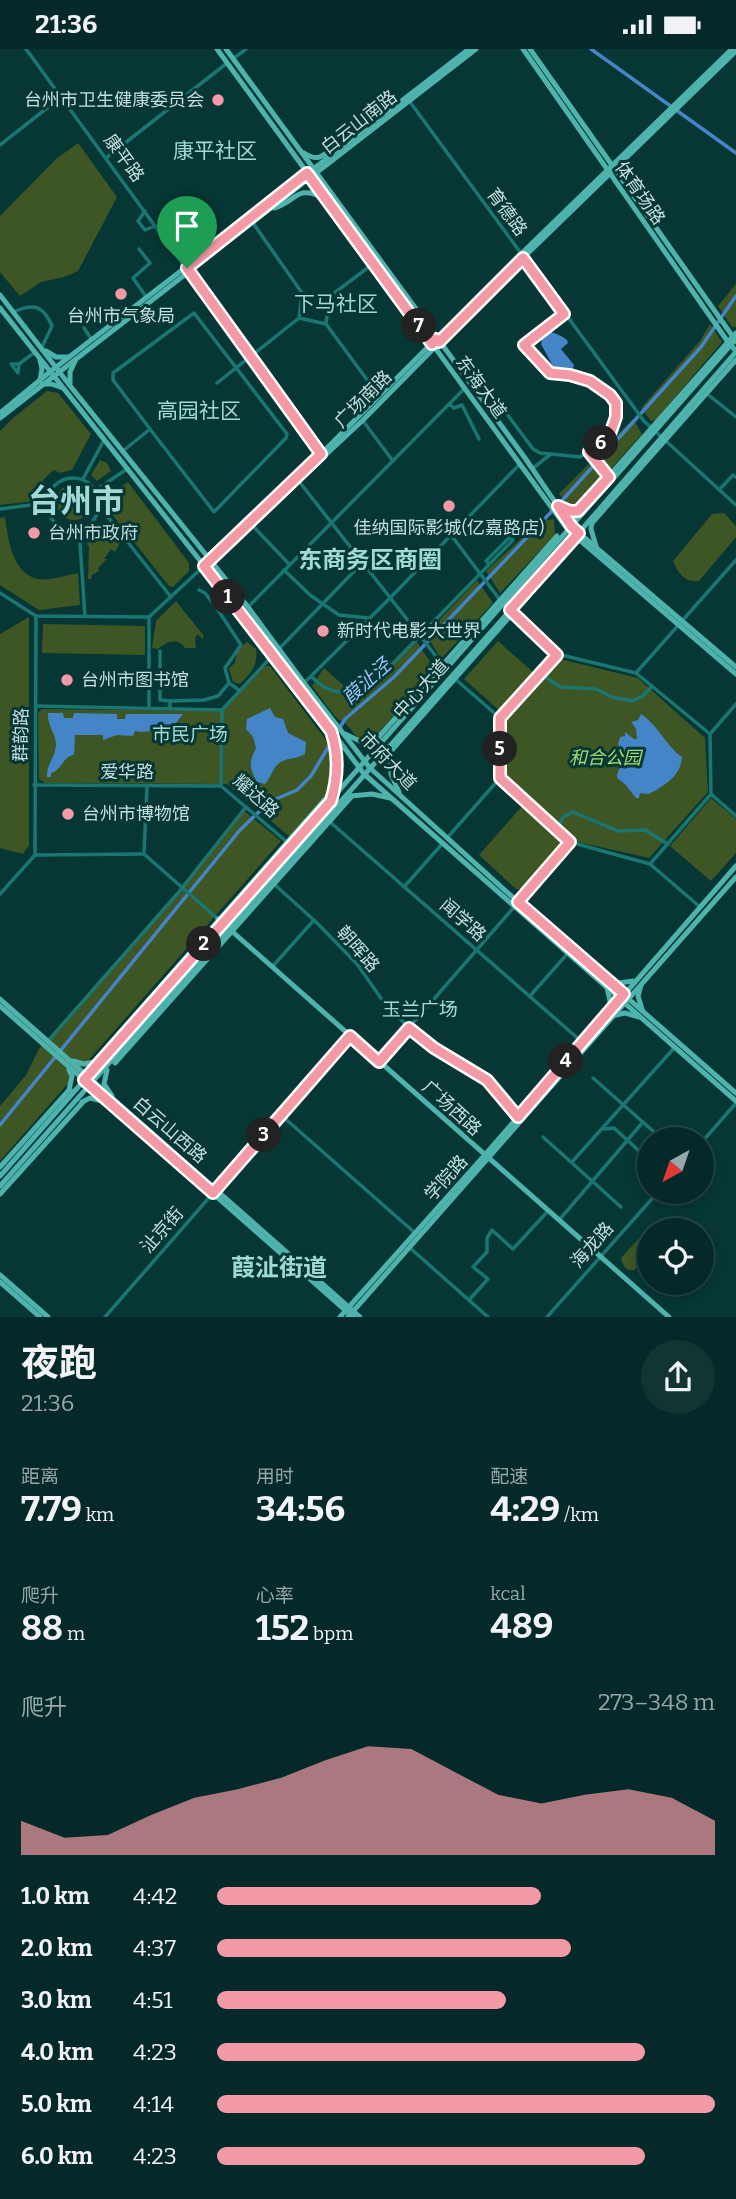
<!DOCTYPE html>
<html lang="zh">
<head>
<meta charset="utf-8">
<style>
  body { margin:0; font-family:Bitter,"Noto Sans SC",serif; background:#123534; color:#f1f3f6; height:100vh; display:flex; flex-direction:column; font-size:26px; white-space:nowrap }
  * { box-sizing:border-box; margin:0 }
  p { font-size:23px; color:#97a6a8 }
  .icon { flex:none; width:38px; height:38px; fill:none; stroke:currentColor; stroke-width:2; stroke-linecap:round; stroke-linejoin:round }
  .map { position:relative; height:1268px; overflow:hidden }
  .side { display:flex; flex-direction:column; background:#042928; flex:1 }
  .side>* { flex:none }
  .needle { width:46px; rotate:220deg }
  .controls { position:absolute; left:637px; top:1078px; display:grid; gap:14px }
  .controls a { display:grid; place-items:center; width:77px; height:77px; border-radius:50%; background:#042928; box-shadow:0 4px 10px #0003,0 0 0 2px #254545; font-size:35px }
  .pin { position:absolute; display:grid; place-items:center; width:60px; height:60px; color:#fff; margin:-72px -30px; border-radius:50% 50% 50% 0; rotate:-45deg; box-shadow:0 0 7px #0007 }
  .pin .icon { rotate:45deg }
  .km { position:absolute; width:35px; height:35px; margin:-18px; border-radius:50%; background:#222; color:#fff; font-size:19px; line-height:35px; text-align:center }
  .round { display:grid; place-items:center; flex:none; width:74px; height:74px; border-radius:37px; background:#123534 }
  .summary { display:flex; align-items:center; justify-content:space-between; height:119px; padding:0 21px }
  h1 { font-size:38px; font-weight:700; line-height:52px }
  .stats { display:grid; grid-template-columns:repeat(3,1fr); gap:10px; height:119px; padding:7px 21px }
  .stats div { display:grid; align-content:center }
  .stats b { font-size:35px; font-weight:700 }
  .stats small { font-size:19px; font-weight:400 }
  .stats p { font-size:19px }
  .chart { height:196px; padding:14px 21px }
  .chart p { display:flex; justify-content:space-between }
  .chart svg { width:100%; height:126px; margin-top:7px; fill:#f49aa6; opacity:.7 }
  ul { padding:0 21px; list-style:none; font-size:23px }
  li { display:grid; grid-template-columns:112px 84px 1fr; align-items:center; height:52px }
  li i { height:18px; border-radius:9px; background:#f49aa6 }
  .status { display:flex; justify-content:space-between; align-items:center; height:49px; padding:0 35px; background:#042928; direction:ltr }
  .status svg { height:19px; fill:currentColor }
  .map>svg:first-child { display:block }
</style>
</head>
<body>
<div class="status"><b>21:36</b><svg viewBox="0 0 49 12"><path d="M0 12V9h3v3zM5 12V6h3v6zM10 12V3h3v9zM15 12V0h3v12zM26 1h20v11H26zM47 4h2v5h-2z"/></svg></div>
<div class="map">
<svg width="736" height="1268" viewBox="0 0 736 1268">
  <rect width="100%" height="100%" fill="#063735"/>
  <g fill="#3d5623">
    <path d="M78,94L117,148L78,222L64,228L41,233L20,247L0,223V167L56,110Z"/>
    <path d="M736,235V278H732L718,257Z"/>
    <path d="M710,275L722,293L656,371L651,372L641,359L700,292Z"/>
    <path d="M47,342L58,344L91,385L72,421L60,424L54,421C42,430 38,438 35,452L0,456V382L12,370Z"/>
    <path d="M633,370L642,385L577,458H570L559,445Z"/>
    <path d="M100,411L107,414L111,422L97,432L91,426Z"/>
    <path d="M128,433L189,514V522L173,538L169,537L107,459V447Z"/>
    <circle cx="74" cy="453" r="18"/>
    <path d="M724,464L736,477V488L699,532C685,534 678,524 673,512L712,465Z"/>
    <path d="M5,468C8,489 12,525 38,530C50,532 67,526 78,524L80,556L39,561L0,536V469Z"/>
    <path d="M554,470L555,486L500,544L486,522L540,472Z"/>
    <path d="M110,475L121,492L115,503L111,500L104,510H107L98,519L99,522L92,526L91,530H88L89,497L86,495L102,486Z"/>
    <path d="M477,531L493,554L441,610L426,585Z"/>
    <path d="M176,552L204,587L202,590L198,585L195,589L196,599H185C178,588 166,593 158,600L152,599L156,572Z"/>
    <path d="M29,568V796L23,805L0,799V585Z"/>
    <path d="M43,575L145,577V606L42,604Z"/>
    <path d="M416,592L432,615L422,634L376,687C358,695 357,687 347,676C345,673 340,672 338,670C328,660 320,647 312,637L324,619L343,636L346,645L363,643Z"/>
    <path d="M498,592L534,624L500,662L464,630Z"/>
    <path d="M247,593L256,600C258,617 251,624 240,635L233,633L229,619L235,614L237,601Z"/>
    <path d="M560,610L638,629L705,689L708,743L649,809L578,793L505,730L504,672Z"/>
    <path d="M266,617H270L335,703L331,741L290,788L227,735L45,734L39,730L38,664L42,660L213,662L227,658L261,619Z"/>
    <path d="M711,749L736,770V804L711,832L670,797Z"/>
    <path d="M523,756L559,788L562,799L524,840H516L479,806Z"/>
    <path d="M243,761L281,792L0,1112V1057L26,1026L39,1000L178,844Z"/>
    <path d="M642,1186L649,1188V1205L634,1221C626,1222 623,1217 621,1209Z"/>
  </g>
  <g fill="#4485c8">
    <path d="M547,281C554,285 560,285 567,291L568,294L561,300L574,316L573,319L557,318L555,321L541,295L544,282Z"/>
    <path d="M270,659L275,668L283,670L288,684L306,693L305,705C296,711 286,708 278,715C272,720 271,729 265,735L257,733C249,719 249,713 256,699L253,688L246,680L247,670Z"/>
    <path d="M48,664H63L64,669H73L74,664L117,665V670H125L126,665H183L171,680L141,683L135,682L133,687L117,686L103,691V686H75L74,706C63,707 62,721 51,724V728H47C46,716 55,709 56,696C56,684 47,677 48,664Z"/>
    <path d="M641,665C658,676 667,698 682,708C681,727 664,737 649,745L640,744L639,749H636L625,735L617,729C618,712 631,713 618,695L620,688L625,687V683L634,690H637L636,680L631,673L638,671Z"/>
  </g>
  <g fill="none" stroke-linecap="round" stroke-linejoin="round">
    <g stroke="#4485c8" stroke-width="3.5">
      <path d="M591,0L736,104"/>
      <path d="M558,456L701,298L736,247"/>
      <path d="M0,1076L240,781L269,753L297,741L311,727L345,670L394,628L553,461"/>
    </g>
    <g stroke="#197673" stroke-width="3.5">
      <path d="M26,0L321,405"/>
      <path d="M234,9L246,0"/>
      <path d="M410,53L644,372L736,456"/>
      <path d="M0,96L61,48"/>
      <path d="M106,109L227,14"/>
      <path d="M145,162L138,172L145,181L155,177"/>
      <path d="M253,174L302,244"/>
      <path d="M139,200L150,214L133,229L147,249"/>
      <path d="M329,248L374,214"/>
      <path d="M13,263C34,254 43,256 52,277L42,298"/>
      <path d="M326,275L379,347"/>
      <path d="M84,279L92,291"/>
      <path d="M19,315L18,324L11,315H19L35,303"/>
      <path d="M217,334L299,269L302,244L329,248L326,275L299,269"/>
      <path d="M484,334L533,400L540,404L551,405"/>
      <path d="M706,344L736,368"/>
      <path d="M449,355L454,359L462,356L479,390"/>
      <path d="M363,372L393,412"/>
      <path d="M123,402L150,380L214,463L286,389L287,385L194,264L113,324V331L150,380"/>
      <path d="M589,403L609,428"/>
      <path d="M586,404L607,430"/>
      <path d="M533,419L551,405L580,408L609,388L616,368V354L610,346L590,332L570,325L549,324L524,296L564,265"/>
      <circle cx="73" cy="455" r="26"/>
      <path d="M83,430L104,391"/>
      <path d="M298,431L442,615"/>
      <path d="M96,441L127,420"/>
      <path d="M719,441L733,426L736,428"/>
      <path d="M100,458L171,548"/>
      <path d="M0,460L46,454"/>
      <path d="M252,476L289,515"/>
      <path d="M79,480L85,567"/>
      <path d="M451,486L500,551"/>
      <path d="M284,521L310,546L339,566L369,569"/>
      <path d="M199,541L205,544L218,561"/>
      <path d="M0,544L36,567L149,568"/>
      <path d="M230,551L218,561L241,596L225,619L229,634L239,641"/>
      <path d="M248,558L464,340"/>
      <path d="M513,564L557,605"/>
      <path d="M279,600L362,514"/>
      <path d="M160,602V651L170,652V659"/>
      <path d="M274,605L222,661L221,737L287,793"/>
      <path d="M557,605L636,624L710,685L711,745L650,815L570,793L500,729V669Z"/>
      <path d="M540,624L560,638L596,640L612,648L632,652L643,647L652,637"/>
      <path d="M636,624L736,511"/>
      <path d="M311,627C329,647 353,648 374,634L513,491L510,488L486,512L489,515"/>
      <path d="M454,629L500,669"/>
      <path d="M304,634L390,549L520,415"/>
      <path d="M170,652L204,651L218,647L229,634"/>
      <path d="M36,657L222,661"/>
      <path d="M149,658V568L204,517"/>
      <path d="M710,685L736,655"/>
      <path d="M34,736L221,737"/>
      <path d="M147,737L144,805L218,870"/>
      <path d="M711,745L736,767"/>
      <path d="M330,773L582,993"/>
      <path d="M557,781L563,768L573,763L618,782L645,781L668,795"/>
      <path d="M447,789L500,729"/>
      <path d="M35,806L36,567"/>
      <path d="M650,815L700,858"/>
      <path d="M275,836L316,873L357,915L383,952L409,979L434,999L487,1031L518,1068"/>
      <path d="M404,838L442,795"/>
      <path d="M0,845L35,806L144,805"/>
      <path d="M518,853L570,794"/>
      <path d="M272,918L314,871"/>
      <path d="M530,947L568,904"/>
      <path d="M48,992L178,844L246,758"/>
      <path d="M379,1013L515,857"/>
      <path d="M593,1029L662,1090"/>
      <path d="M281,1066L415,1184"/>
      <path d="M604,1080L614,1079L649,1111"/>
      <path d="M543,1088L621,1158"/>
      <path d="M702,1093L736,1054"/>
      <path d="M572,1113L675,998"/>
      <path d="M560,1170L643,1073"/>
      <path d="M409,1198L488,1268"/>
      <path d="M469,1251L488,1230L473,1218L487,1203V1189L492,1181L513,1200L548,1162"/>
      <path d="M105,1268L350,987"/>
      <path d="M547,1268L658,1143"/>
    </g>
    <g stroke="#4eb2ad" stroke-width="5">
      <path d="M217,0L568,481L736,625"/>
      <path d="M226,0L525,409L572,478L736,618"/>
      <path d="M523,0L728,293L736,302"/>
      <path d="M530,0L736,292"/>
      <path d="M304,104C324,117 324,98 341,98"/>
      <path d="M274,159C298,152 295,135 324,149"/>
      <path d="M0,246L71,338L248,558L304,634L370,719L518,853L736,1044"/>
      <path d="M0,259L274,605L364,725L736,1052"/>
      <path d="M46,302L56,308H69"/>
      <path d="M40,331L42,320L40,311"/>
      <path d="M70,334V323L76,310"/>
      <path d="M42,335H51L63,339"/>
      <path d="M0,364L51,322L469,0"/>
      <path d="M0,369L476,0"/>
      <path d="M327,399L520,206L732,0"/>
      <path d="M558,457L570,462H578L736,284"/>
      <path d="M592,473L591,480L596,497"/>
      <path d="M592,474L736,311"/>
      <path d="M210,514L363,371L523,209L736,2"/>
      <path d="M345,685L362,693L379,690"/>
      <path d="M333,686C339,703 338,724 334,742"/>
      <path d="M376,691L557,487"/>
      <path d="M391,699V725L399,743"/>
      <path d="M391,702L571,498"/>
      <path d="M351,747L372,745L390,749"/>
      <path d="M218,870L669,1268"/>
      <path d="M612,935L633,932"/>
      <path d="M641,936L638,947L642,960"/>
      <path d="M607,939L610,952L609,960"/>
      <path d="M0,950L360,1268"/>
      <path d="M0,957L353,1268"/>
      <path d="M612,967L625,964L639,968"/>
      <path d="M73,1012L84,1015L94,1013"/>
      <path d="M93,1014L335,739"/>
      <path d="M115,1014L352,747"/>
      <path d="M69,1021L72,1027L69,1041"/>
      <path d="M107,1021L104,1035L112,1047"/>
      <path d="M82,1053L90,1049L106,1053"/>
      <path d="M0,1118L70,1040"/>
      <path d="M0,1127L736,290"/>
      <path d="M0,1137L576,487L736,303"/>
      <path d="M0,1145L83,1053"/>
      <path d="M0,1226L48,1268"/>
      <path d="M0,1233L40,1268"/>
      <path d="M340,1268L484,1107L736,817"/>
      <path d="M348,1268L736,828"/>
    </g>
  </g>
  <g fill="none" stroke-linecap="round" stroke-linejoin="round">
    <defs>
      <path id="route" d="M307,124L432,295L436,290L439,293L523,209L564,265L524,296L550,324L570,326L590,332L610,346L616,354V368L609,388L589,403L609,428L578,462H570L558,457L572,478L579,484L510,561L557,606L500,669V729L570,793L518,853L624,945L518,1068L487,1031L434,999L409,979L379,1013L350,987L213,1144L84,1031L331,752C338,729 339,705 331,682L204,517L321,405L187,219Z"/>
    </defs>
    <use href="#route" stroke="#fff" stroke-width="14"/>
    <use href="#route" stroke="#f49aa6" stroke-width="9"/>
  </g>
  <g fill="#f49aa6" stroke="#063735" stroke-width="2.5">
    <circle cx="218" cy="51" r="7"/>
    <circle cx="121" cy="245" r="7"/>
    <circle cx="449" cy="457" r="7"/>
    <circle cx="34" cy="484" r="7"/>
    <circle cx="323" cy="582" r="7"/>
    <circle cx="67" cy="631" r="7"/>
    <circle cx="68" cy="765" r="7"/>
  </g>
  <g text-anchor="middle" stroke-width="6" stroke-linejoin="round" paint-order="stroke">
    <g font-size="18" fill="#c3dfdd" stroke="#063735" text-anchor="start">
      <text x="204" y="57" text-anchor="end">台州市卫生健康委员会</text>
      <text x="121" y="273" text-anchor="middle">台州市气象局</text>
      <text x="449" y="485" text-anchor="middle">佳纳国际影城(亿嘉路店)</text>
      <text x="48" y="490">台州市政府</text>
      <text x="337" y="588">新时代电影大世界</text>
      <text x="81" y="637">台州市图书馆</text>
      <text x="82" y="771">台州市博物馆</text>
    </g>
    <g font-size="18" fill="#c3dfdd" stroke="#063735">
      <text transform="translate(359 73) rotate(-38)" y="6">白云山南路</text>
      <text transform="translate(124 109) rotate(54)" y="6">康平路</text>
      <text transform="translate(640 144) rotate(55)" y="6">体育场路</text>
      <text transform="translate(507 163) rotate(54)" y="6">育德路</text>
      <text transform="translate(481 338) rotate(54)" y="6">东海大道</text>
      <text transform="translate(363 350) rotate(-45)" y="6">广场南路</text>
      <text transform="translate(421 640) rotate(-48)" y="6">中心大道</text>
      <text transform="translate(21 686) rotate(-89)" y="6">群韵路</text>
      <text transform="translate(388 712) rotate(46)" y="6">市府大道</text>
      <text x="127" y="729">爱华路</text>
      <text transform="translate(256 747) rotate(42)" y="6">耀达路</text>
      <text transform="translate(463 871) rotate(41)" y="6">闻学路</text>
      <text transform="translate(358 900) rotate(49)" y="6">朝晖路</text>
      <text transform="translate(452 1059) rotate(42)" y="6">广场西路</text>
      <text transform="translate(170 1081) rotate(41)" y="6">白云山西路</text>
      <text transform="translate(446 1129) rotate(-48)" y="6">学院路</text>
      <text transform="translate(162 1181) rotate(-49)" y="6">沚京街</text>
      <text transform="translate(592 1196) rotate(-49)" y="6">海龙路</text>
    </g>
    <g font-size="18" font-style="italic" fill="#a5dd6f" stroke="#063735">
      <text x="605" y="715">和合公园</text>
    </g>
    <g font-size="19" font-style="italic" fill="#99c9ff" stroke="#063735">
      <text transform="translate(366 632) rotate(-42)" y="7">葭沚泾</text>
    </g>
    <g font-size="19" fill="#9fdad7" stroke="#063735">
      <text x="190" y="692">市民广场</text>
      <text x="420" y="967">玉兰广场</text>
    </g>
    <g font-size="21" fill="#9fdad7" stroke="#063735">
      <text x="215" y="109">康平社区</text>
      <text x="336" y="262">下马社区</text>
      <text x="199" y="369">高园社区</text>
    </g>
    <g font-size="24" font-weight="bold" fill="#9fdad7" stroke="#063735">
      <text x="370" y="519">东商务区商圈</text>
      <text x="279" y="1227">葭沚街道</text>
    </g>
    <g font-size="32" font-weight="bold" fill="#9fdad7" stroke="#063735">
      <text x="76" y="463">台州市</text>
    </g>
  </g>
</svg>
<div class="controls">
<a><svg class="needle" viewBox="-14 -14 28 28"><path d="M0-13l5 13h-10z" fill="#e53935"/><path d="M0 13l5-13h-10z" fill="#97a6a8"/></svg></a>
<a><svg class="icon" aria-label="locate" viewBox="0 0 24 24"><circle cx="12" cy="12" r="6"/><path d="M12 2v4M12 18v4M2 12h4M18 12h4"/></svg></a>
</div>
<div class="pin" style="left:187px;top:219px;background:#1e9e55"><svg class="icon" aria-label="arrive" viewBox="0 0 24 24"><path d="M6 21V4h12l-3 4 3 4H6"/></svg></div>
<b class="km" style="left:228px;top:548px">1</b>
<b class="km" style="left:204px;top:895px">2</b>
<b class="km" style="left:264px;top:1086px">3</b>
<b class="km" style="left:566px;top:1012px">4</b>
<b class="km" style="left:500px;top:700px">5</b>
<b class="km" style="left:601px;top:394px">6</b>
<b class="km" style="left:419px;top:277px">7</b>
</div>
<section class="side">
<div class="summary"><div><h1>夜跑</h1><p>21:36</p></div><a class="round"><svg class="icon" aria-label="share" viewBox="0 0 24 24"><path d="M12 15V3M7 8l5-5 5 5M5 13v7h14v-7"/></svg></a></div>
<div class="stats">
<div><p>距离</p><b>7.79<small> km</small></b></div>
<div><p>用时</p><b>34:56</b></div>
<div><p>配速</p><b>4:29<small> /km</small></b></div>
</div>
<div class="stats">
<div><p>爬升</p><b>88<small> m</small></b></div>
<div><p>心率</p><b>152<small> bpm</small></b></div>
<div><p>kcal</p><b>489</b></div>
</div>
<div class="chart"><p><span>爬升</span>273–348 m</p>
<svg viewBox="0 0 160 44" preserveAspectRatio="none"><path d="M0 44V32L10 38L20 37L30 30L40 24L50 21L60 17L70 11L80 6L90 7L100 15L110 23L120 26L130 23L140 21L150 24L160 32V44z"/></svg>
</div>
<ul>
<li><b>1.0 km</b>4:42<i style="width:65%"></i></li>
<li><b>2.0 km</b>4:37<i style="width:71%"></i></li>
<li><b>3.0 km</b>4:51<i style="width:58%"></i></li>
<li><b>4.0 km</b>4:23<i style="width:86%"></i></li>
<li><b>5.0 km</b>4:14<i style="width:100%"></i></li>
<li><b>6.0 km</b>4:23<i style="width:86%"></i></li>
</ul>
</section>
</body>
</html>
